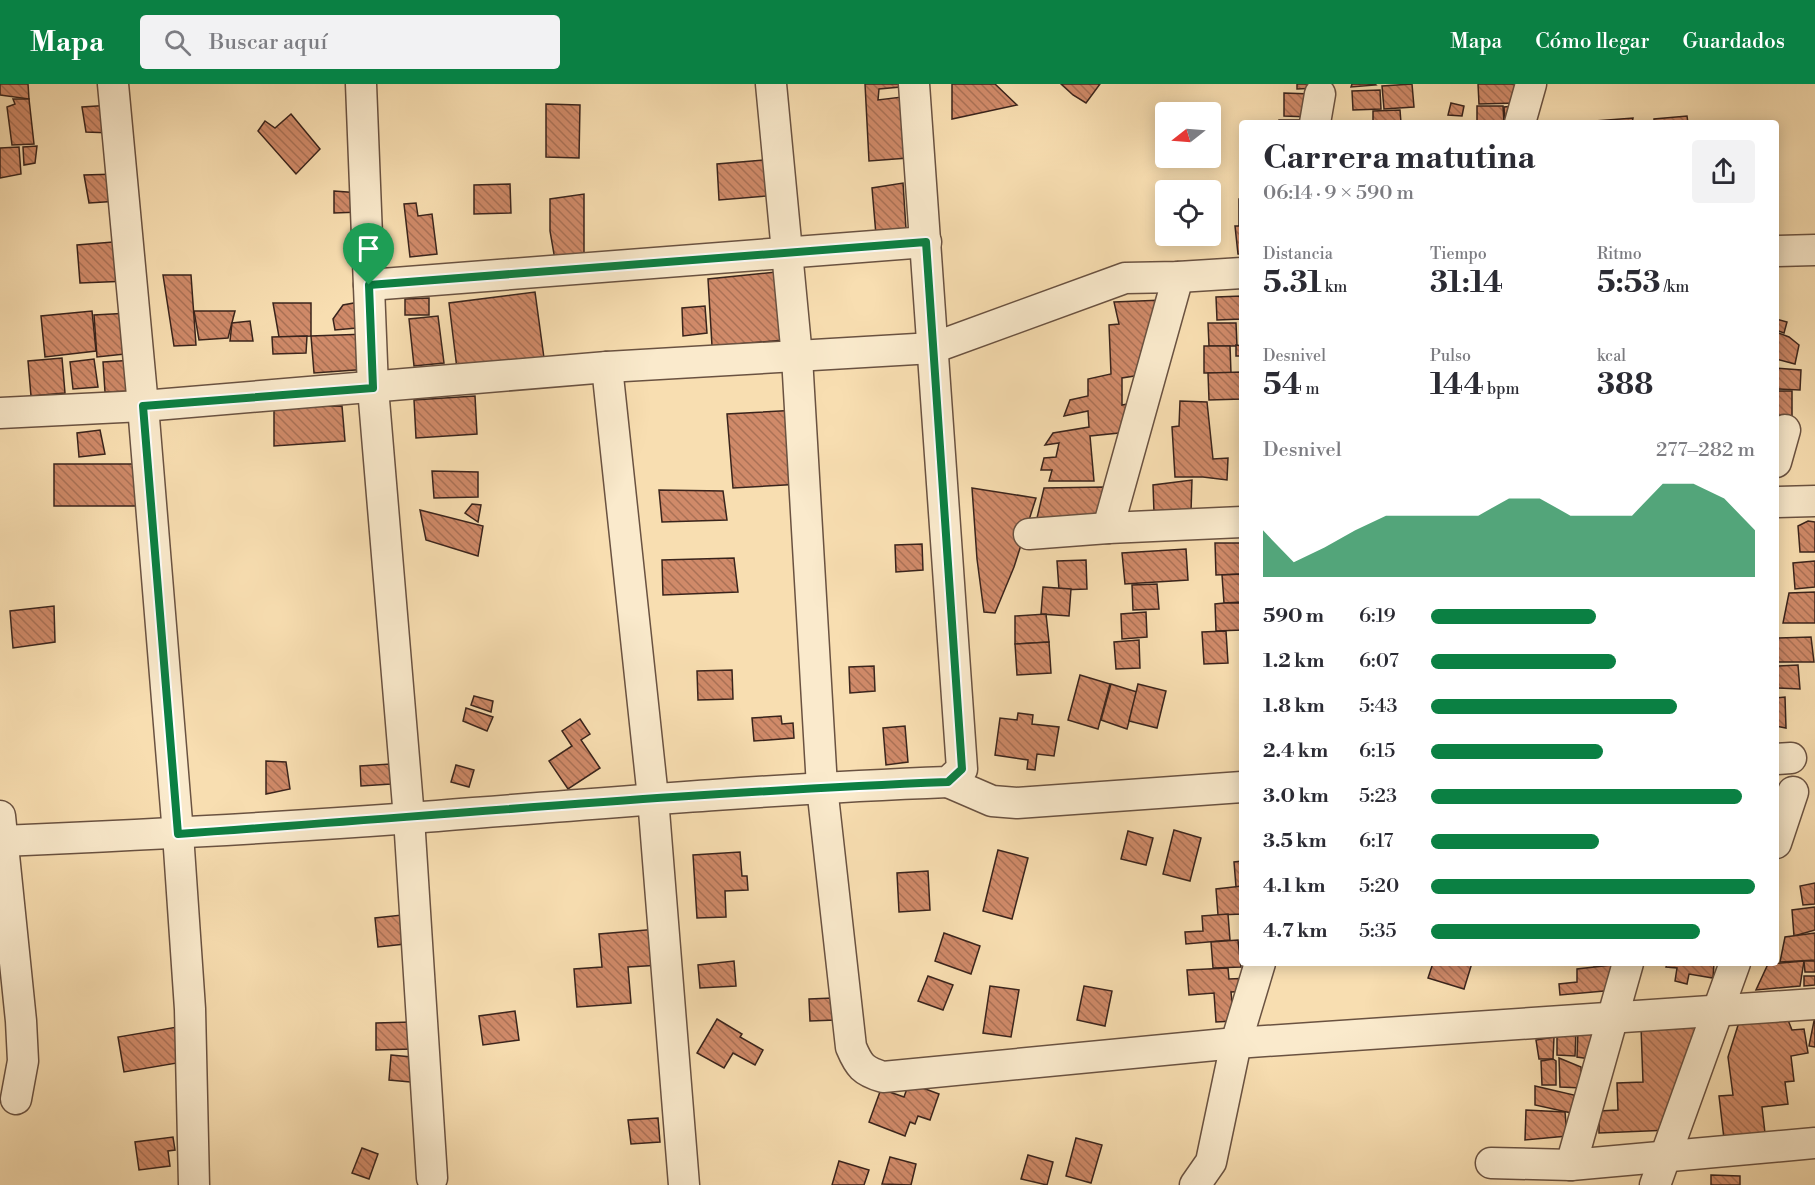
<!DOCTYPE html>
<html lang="es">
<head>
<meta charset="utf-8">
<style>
  body { margin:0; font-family:"Libre Bodoni",serif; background:#f2f2f3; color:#2b2b33; height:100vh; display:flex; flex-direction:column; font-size:22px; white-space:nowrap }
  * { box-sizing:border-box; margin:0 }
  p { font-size:20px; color:#7c7c81 }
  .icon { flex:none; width:33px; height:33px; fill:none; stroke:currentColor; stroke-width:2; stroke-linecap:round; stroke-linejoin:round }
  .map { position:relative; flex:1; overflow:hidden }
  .side { position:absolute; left:1239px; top:36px; width:540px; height:846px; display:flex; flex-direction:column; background:#fff; border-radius:6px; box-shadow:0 3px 15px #0003 }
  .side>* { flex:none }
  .needle { width:39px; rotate:253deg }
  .controls { position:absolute; left:1155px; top:18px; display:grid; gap:12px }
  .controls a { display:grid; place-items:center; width:66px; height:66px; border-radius:6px; background:#fff; box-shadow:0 3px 15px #0003; font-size:30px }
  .pin { position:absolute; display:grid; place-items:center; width:51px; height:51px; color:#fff; margin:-62px -26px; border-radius:50% 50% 50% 0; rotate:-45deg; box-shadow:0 0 6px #0007 }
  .pin .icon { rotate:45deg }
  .round { display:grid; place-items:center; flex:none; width:63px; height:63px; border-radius:6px; background:#f2f2f3 }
  .overview { display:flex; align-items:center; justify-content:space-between; height:102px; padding:0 24px }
  h1 { font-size:33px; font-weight:800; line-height:45px }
  .stats { display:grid; grid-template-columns:repeat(3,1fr); gap:9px; height:102px; padding:6px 24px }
  .stats div { display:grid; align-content:center }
  .stats b { font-size:30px; font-weight:800 }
  .stats small { font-size:16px; font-weight:400 }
  .stats p { font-size:16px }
  .chart { height:168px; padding:12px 24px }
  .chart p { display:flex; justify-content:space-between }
  .chart svg { width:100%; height:108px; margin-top:6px; fill:#0b8043; opacity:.7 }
  ul { padding:0 24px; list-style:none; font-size:20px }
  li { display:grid; grid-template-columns:96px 72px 1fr; align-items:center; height:45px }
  li i { height:15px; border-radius:8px; background:#0b8043 }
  header { display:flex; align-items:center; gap:36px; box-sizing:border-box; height:84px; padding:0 30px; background:#0b8043; color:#fff }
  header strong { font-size:28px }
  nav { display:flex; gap:33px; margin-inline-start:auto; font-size:21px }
  .search { width:420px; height:54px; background:#f2f2f3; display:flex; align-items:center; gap:15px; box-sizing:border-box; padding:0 21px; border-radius:6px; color:#7c7c81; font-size:22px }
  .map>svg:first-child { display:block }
</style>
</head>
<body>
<header>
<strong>Mapa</strong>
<div class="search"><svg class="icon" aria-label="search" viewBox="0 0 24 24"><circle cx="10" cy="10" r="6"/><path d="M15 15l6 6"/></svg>Buscar aquí</div>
<nav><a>Mapa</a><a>Cómo llegar</a><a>Guardados</a></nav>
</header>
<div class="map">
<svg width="1815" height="1101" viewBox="0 0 1815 1101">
  <defs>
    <pattern id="building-back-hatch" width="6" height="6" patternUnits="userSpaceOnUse" patternTransform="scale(1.5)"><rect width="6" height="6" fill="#d08a69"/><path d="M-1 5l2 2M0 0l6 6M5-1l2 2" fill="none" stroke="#aa7156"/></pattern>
  </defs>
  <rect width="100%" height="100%" fill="#f8deb1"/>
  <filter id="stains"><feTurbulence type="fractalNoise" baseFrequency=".00333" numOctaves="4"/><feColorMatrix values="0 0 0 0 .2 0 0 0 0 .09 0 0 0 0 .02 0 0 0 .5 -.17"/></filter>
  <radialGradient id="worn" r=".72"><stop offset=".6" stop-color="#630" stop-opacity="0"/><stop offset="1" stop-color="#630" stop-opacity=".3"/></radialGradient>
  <g fill="url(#building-back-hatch)" stroke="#3a241c" stroke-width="1.5">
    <path d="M0,0H28L29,15L0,11Z"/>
    <path d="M865,0H910L911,2L879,5L878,16L910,12L908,74L869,77Z"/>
    <path d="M952,0H995L1017,21L952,35Z"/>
    <path d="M1061,0H1100L1086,19L1073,11Z"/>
    <path d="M1297,0H1319V4L1297,5Z"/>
    <path d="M1352,0H1375L1376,1L1351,3Z"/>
    <path d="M1412,0L1414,23L1384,25L1382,2Z"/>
    <path d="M1478,0H1515L1517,19L1479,20Z"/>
    <path d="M1380,6L1381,25L1353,26L1352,7Z"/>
    <path d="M1284,9L1311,10V33L1284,32Z"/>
    <path d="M13,15H29L34,60L12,61L7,23L15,20Z"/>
    <path d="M1451,19L1464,22L1462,32L1448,31Z"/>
    <path d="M546,20L580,21L579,74L546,73Z"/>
    <path d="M112,21V49L86,48L82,23Z"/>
    <path d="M1477,22H1503L1504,39H1477Z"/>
    <path d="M1514,22L1516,39H1505L1504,23Z"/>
    <path d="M1400,26L1401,39H1373V27Z"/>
    <path d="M291,30L320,65L296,90L258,47L265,37L275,44Z"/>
    <path d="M1687,32L1688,39H1654V35Z"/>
    <path d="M1633,34L1632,39H1595V37Z"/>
    <rect x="1279" y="36" width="23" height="3"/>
    <path d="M37,62L35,79L24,81L23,63Z"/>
    <path d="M19,63L21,90L0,94V64Z"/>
    <path d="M765,76L766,112L719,116L717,80Z"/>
    <path d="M117,90L119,117L89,119L84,91Z"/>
    <path d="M903,99L906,145L876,151L872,104Z"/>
    <path d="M510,100L511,129L474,130V101Z"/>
    <path d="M334,107L360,109V128L334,129Z"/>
    <path d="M584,110V173L555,176L550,147V115Z"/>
    <rect x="1239" y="115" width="3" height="27"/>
    <path d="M416,119L418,132L432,130L437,170L410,173L404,120Z"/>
    <path d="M1235,142H1242V170H1238Z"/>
    <path d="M125,157L129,197L80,199L77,161Z"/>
    <path d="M776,188L785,256L712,262L708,195Z"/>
    <path d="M163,191H191L196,261L174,262Z"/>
    <path d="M535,208L544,274L457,285L449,219Z"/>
    <path d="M1242,212V235L1217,236L1216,213Z"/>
    <path d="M429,214V231H405V215Z"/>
    <path d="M1163,216L1147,290L1122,294V321L1139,318L1129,348L1090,352L1094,397H1049L1052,386H1041L1044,374L1056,373L1059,359L1045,361L1053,349L1089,343L1088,327L1064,332L1070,316L1088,312V295L1111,290L1109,241L1119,240L1114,218Z"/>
    <path d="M365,217L368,243L335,246L333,235L343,221Z"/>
    <path d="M273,219H311V252L279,253Z"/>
    <path d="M705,222L707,249L683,252L682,224Z"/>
    <path d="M92,227L96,267L45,273L41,232Z"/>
    <path d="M194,227H235L228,254L199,256Z"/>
    <path d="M130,229L134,269L97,273L94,231Z"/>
    <path d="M438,232L444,279L414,282L409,235Z"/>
    <path d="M1776,235L1787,238L1784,249L1776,246Z"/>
    <path d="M250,237L253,257H230L232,239Z"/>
    <path d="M1208,239H1236L1237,262H1209Z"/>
    <path d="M1776,248L1789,253L1799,261L1795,280L1776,275Z"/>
    <path d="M367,250L369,285L314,289L311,252Z"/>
    <path d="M307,252L306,269L273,270L272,253Z"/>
    <path d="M1236,261L1242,262V272H1236Z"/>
    <path d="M1204,262H1230L1231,289H1204Z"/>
    <path d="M62,274L65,309L31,312L28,277Z"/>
    <path d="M94,275L98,303L73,305L70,278Z"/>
    <path d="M135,276L136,307L105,308L103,278Z"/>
    <path d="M1776,284L1801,286L1800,306L1776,305Z"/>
    <path d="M1242,288V315L1209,316L1208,289Z"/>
    <rect x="1776" y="307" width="16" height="27"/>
    <path d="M475,312L477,350L416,354L414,316Z"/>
    <path d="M1180,317L1207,318L1213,375L1228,374L1227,396L1203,393H1175L1172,343L1179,342Z"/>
    <path d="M342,322L345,357L274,362V323Z"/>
    <path d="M798,326L802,400L733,404L727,330Z"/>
    <path d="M100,346L105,370L79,373L77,349Z"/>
    <rect x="54" y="380" width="86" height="42"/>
    <path d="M432,387L478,388V413L434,414Z"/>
    <path d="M1192,396L1191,428L1154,429L1153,401Z"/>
    <path d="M1103,403L1104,433L1037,434L1044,404Z"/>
    <path d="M972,404L1036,414L1014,483L995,529L984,528L977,475Z"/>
    <path d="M659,406L723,407L727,436L662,438Z"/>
    <path d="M472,420L481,421L478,438L465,429Z"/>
    <path d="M420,426L483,442L478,472L426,456Z"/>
    <path d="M1808,437L1815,438V468H1800L1798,442Z"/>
    <path d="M1215,459H1242V490L1216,491Z"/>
    <path d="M922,460L923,486L896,488L895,461Z"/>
    <path d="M1186,465L1188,496L1125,500L1122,469Z"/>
    <path d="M734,474L738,508L663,511L662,476Z"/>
    <path d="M1086,476L1087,505L1059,506L1057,477Z"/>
    <path d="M1815,477V503L1795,505L1793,479Z"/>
    <path d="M1242,490V518L1224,519L1222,491Z"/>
    <path d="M1157,500L1159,525L1133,526L1132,501Z"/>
    <path d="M1043,503L1071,505L1069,532L1041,530Z"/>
    <path d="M1815,508V539H1783L1789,509Z"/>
    <path d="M1224,519H1242V546L1216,547L1215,520Z"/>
    <path d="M54,522L55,558L13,564L10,527Z"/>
    <path d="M1146,528L1147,553L1122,555L1121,530Z"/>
    <path d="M1046,530L1049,558L1015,560V532Z"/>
    <path d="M1226,547L1228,579L1204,580L1202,548Z"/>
    <path d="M1811,553L1814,578H1776V554Z"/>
    <path d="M1139,556L1140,584L1116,585L1114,558Z"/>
    <path d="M1049,558L1051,589L1017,591L1015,560Z"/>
    <path d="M1798,581L1800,605L1777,604L1778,582Z"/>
    <path d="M874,582L875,607L850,609L849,583Z"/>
    <path d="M732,586L733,615L698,616L697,587Z"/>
    <path d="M1080,591L1110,600L1098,645L1068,636Z"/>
    <path d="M1111,600L1137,608L1127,645L1101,636Z"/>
    <path d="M1138,600L1166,607L1157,644L1129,637Z"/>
    <path d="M474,612L493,617L491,628L471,621Z"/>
    <path d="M1785,613L1786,644L1776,642V614Z"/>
    <path d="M466,624L493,633L487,647L463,637Z"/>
    <path d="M1018,629L1033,631L1032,640L1059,643L1054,672L1037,670L1035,686L1027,685L1028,676L995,671L1000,634L1017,636Z"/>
    <path d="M781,632L782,640L793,639L794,654L754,657L752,634Z"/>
    <path d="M580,635L590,650L581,656L600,684L568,705L549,677L572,662L562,647Z"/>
    <path d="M905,642L908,678L886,681L883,644Z"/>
    <path d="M266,677L286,678L290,705L266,710Z"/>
    <path d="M390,680L391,700L361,702L360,682Z"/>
    <path d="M456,681L474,686L469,703L451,698Z"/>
    <path d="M1174,746L1201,754L1190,797L1163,790Z"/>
    <path d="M1128,747L1153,754L1146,781L1121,775Z"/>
    <path d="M998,766L1028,774L1012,835L983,827Z"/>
    <path d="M740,768L742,792H747L748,806L725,807L726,833L697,834L693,771Z"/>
    <path d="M1242,777V802L1236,803L1234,778Z"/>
    <path d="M928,787L930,826L899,828L897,789Z"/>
    <path d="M1815,799V820L1803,821L1800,802Z"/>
    <path d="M1242,802V830L1218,831L1216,805Z"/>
    <path d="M1815,823V846L1794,852L1792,826Z"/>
    <path d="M1228,830L1230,856L1186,860L1185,848L1203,847L1202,832Z"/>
    <path d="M402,831L405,860L378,863L375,834Z"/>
    <path d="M658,845L661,881L628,883L631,919L577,923L574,885L602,883L599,850Z"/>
    <path d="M944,849L980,862L971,890L935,877Z"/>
    <path d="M1815,849V876L1780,878L1785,853Z"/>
    <path d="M1238,856L1241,883L1213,884L1211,858Z"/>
    <path d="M734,877L736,902L700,904L698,881Z"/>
    <path d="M1804,877L1800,902L1756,906L1768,880Z"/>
    <path d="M1804,877H1815V888H1805Z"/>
    <path d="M1433,879H1472L1464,905L1428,894Z"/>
    <path d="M1594,879H1623L1594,882Z"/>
    <path d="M1667,879H1714L1713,894L1689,890L1687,900L1675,897L1677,884L1666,883Z"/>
    <path d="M1612,881L1615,906L1560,911L1559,900L1577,898V885Z"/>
    <path d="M1228,884L1229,895L1251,894L1252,907L1231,908L1234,937L1216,938L1214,909L1189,911L1187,886Z"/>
    <path d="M928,892L953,901L943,926L918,917Z"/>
    <path d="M1804,892H1815V901L1804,902Z"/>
    <path d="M990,902L1019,906L1011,953L983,949Z"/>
    <path d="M1084,902L1112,907L1105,942L1077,936Z"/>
    <path d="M832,914L836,936L810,937L809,915Z"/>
    <path d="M515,927L519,956L483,961L479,932Z"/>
    <path d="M1786,931L1792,946L1804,945L1808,969L1791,972L1794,997L1785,998L1788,1020L1762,1023L1765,1049L1724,1055L1719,1012L1733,1011L1728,973L1740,935Z"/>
    <path d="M1815,932V963L1809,962Z"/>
    <path d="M717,935L742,950L740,953L763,966L755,981L733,969L724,984L697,969Z"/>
    <path d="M412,938V965L376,966V939Z"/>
    <path d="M1699,941L1670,1046L1599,1049V1027L1618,1026L1617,999L1643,998L1641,943Z"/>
    <path d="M183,942L189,977L124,988L118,953Z"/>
    <path d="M1578,946L1605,949L1597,976L1577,973Z"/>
    <path d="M1576,948L1575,972L1557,971V953Z"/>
    <path d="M1554,953L1553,975H1539L1536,956Z"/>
    <path d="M391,971L422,974L421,999L389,996Z"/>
    <path d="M1559,974L1581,983L1582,1004L1560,1003Z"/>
    <path d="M1553,975L1556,977V1001H1542L1541,977Z"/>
    <path d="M909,999L939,1010L930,1036L918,1032L915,1040L910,1038L905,1052L869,1038L881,1005L904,1013Z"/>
    <path d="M1535,1002L1574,1011L1576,1030L1535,1021Z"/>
    <path d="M1526,1026L1565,1028L1567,1052L1525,1056Z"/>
    <path d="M658,1034L660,1058L631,1060L628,1036Z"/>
    <path d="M173,1053L175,1066L168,1067L170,1082L139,1086L135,1058Z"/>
    <path d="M1076,1054L1102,1061L1091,1099L1066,1092Z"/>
    <path d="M362,1064L378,1070L369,1095L352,1089Z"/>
    <path d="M1028,1071L1053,1078L1047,1101L1021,1095Z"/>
    <path d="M890,1073L916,1080L911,1101L882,1100Z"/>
    <path d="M839,1077L869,1086L864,1101H832Z"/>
    <path d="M1711,1091L1740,1092V1101H1711Z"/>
  </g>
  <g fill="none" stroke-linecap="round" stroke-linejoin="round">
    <defs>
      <g id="minor">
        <path d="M113,0L143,322L178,750L190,925L194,1101"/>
        <path d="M361,0L373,304L409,734L432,1094"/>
        <path d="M771,0L797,273L822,703L851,963C859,982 863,987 883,993L1236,959L1815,920"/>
        <path d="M1315,39L1320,10"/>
        <path d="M1520,39L1531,0"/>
        <path d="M1776,167L1815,166"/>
        <path d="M369,201L926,158"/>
        <path d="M607,283L653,714L684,1101"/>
        <path d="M0,329L143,322L607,283L933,264L1125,194L1178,193L1242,189"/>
        <path d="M1776,378L1785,346"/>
        <path d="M1776,418L1815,417"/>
        <path d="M1108,444L1178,193"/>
        <path d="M1029,450L1108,444L1242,438"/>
        <path d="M1776,675L1791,674"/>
        <path d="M948,698L992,717L1017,719L1242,703"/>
        <path d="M0,732L21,937L23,977L16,1015"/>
        <path d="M2,757C139,751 275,744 411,734C590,720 768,705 948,698L962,685L914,0"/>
        <path d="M1776,759L1793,708"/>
        <path d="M1491,1079L1571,1081L1815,1059"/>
        <path d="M1571,1081L1628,879"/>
        <path d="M1195,1101L1211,1078L1236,959L1260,879"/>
        <path d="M1655,1101L1735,879"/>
      </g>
    </defs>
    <use href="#minor" stroke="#6a5241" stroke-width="33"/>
    <use href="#minor" stroke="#faeacc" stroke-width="30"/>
  </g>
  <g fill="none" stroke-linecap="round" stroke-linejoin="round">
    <defs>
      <path id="route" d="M926,158L962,685L948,698C691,708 434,732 178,750L143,322L373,304L369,201Z"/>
    </defs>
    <use href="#route" stroke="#fff" stroke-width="12"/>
    <use href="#route" stroke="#0b8043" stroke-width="8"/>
  </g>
  <rect width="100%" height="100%" filter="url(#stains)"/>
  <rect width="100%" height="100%" fill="url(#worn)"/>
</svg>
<div class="controls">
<a><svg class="needle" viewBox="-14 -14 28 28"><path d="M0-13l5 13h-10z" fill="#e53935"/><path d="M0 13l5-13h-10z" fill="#7c7c81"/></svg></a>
<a><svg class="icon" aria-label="locate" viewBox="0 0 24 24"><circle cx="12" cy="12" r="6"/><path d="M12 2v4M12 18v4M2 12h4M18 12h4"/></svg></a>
</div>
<div class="pin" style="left:369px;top:201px;background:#1e9e55"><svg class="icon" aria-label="arrive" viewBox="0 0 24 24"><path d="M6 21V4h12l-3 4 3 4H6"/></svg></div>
<section class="side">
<div class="overview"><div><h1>Carrera matutina</h1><p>06:14 · 9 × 590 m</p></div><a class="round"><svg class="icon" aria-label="share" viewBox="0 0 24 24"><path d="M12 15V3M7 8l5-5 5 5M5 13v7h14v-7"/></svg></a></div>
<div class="stats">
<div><p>Distancia</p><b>5.31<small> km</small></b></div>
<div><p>Tiempo</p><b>31:14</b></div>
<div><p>Ritmo</p><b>5:53<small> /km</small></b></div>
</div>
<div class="stats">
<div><p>Desnivel</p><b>54<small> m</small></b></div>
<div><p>Pulso</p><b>144<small> bpm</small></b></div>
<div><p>kcal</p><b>388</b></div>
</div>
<div class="chart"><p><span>Desnivel</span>277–282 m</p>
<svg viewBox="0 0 160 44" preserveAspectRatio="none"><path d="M0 44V25L10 38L20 32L30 25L40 19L50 19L60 19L70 19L80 12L90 12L100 19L110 19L120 19L130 6L140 6L150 12L160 25V44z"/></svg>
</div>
<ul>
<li><b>590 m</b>6:19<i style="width:51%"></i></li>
<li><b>1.2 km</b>6:07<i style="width:57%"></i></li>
<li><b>1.8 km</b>5:43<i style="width:76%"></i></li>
<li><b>2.4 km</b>6:15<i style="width:53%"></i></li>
<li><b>3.0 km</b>5:23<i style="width:96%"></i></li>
<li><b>3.5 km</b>6:17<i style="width:52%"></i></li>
<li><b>4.1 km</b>5:20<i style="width:100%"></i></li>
<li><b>4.7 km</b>5:35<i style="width:83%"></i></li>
</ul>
</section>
</div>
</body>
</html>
